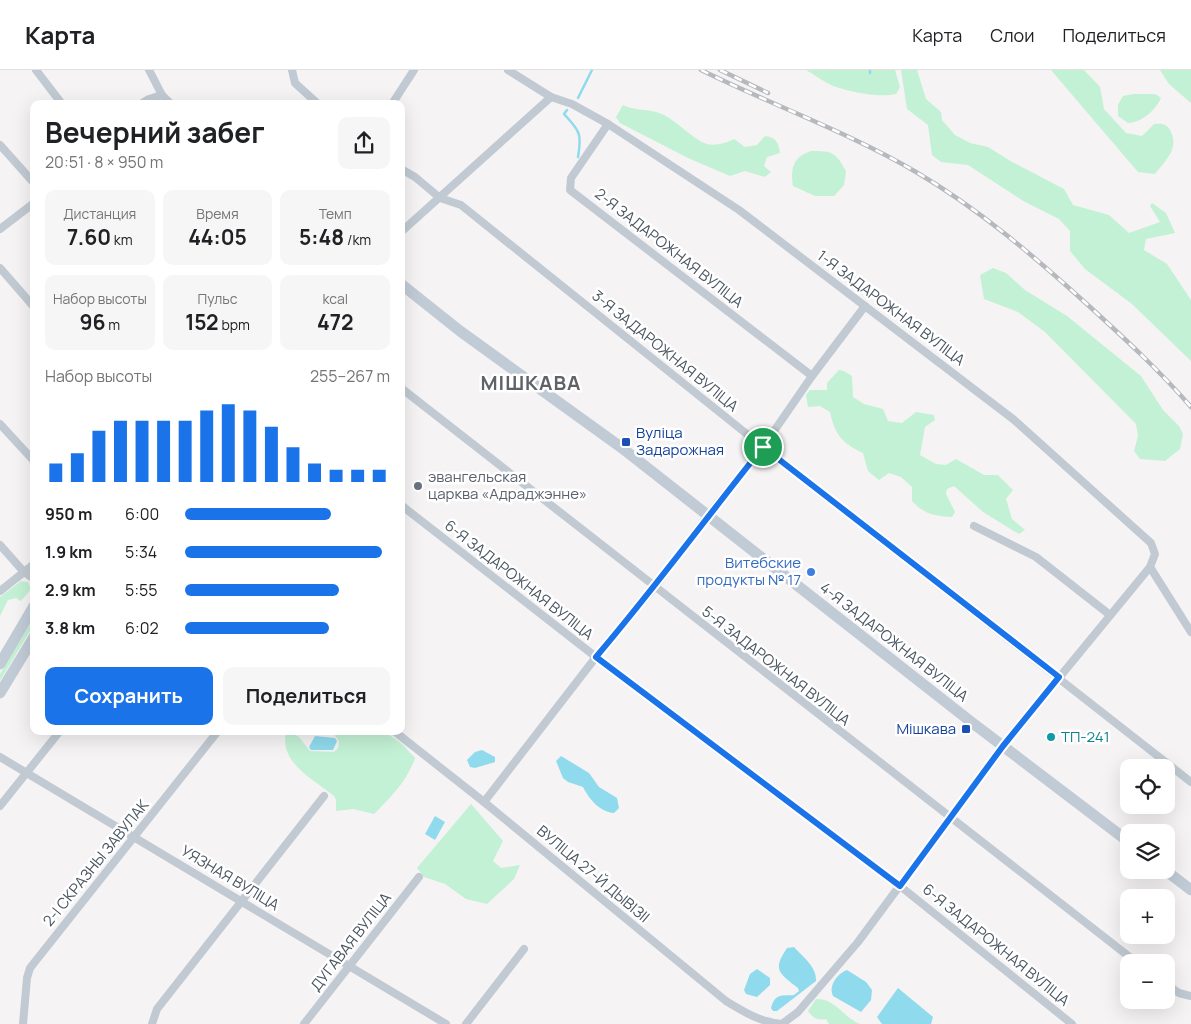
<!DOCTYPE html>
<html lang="ru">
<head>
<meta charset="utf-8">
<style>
  body { margin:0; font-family:Manrope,sans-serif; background:#f6f6f6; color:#202124; height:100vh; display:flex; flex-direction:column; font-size:19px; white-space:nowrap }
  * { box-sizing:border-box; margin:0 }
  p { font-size:16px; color:#757577 }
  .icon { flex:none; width:28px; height:28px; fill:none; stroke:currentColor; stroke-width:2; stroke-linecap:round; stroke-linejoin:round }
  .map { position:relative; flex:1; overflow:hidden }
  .panel { position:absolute; left:30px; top:30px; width:375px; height:635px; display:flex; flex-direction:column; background:#fff; border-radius:10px; box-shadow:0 5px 20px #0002 }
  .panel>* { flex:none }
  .buttons { position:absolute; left:1120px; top:689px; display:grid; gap:10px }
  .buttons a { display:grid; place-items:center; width:55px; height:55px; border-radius:10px; background:#fff; box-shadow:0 5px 20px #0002; font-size:25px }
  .pin { position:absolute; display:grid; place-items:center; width:42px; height:42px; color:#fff; margin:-21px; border:2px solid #fff; border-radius:50%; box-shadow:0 1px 5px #0007 }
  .round { display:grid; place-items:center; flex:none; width:52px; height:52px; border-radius:10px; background:#f6f6f6 }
  .headline { display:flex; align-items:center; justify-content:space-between; height:85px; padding:0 15px }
  h1 { font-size:28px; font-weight:700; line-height:38px }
  .metrics { display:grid; grid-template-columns:repeat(3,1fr); gap:8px; height:85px; padding:5px 15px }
  .metrics div { display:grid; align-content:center; border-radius:10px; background:#f6f6f6; text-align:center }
  .metrics b { font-size:21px; font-weight:700 }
  .metrics small { font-size:14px; font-weight:400 }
  .metrics p { font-size:14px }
  .chart { height:140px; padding:10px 15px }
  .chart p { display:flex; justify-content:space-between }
  .chart svg { width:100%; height:90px; margin-top:5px; stroke:#1a73e8; stroke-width:6 }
  .action { display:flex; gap:10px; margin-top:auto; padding:10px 15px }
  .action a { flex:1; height:58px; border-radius:10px; background:#1a73e8; color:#fff; font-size:20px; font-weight:700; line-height:58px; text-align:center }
  .action a+a { background:#f6f6f6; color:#202124 }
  ul { padding:0 15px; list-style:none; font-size:16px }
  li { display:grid; grid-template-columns:80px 60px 1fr; align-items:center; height:38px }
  li i { height:12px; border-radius:6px; background:#1a73e8 }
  header { display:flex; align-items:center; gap:30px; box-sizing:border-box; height:70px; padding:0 25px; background:#fff; border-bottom:1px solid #e0e0e0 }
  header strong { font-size:24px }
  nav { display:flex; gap:28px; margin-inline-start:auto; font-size:18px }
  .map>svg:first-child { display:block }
</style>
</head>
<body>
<header>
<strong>Карта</strong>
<nav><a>Карта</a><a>Слои</a><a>Поделиться</a></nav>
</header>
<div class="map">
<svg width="1191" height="954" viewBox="0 0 1191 954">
  <rect width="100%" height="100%" fill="#f5f3f3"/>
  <g fill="#c3f1d5">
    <path d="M806,0H895L900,17L896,24C877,28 852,22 833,16C824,12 815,5 806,0Z"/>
    <path d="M901,0H917L926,29L941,42L942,50L955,65L970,73L988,77L1012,92L1064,119L1073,135L1109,145L1129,163L1160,152L1150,136L1152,133L1166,143L1175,163L1146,169L1144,180L1167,194L1191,230V291L1132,234L1085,199L1070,181V161L1059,149L1025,132L968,95L941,92L932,85L928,55L907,39Z"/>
    <path d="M1051,0H1084L1100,17L1104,39L1126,63L1142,66L1154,54C1163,53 1167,54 1171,62C1179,79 1165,91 1155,104L1138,102Z"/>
    <path d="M1160,0H1191V33L1169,14Z"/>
    <path d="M1133,24H1155L1161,28C1155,41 1142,52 1128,53L1118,46V35L1123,26Z"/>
    <path d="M623,35C638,42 650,38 664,45C678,52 694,70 707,74C715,76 727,73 734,69L745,77L757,75L765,66C777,68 778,72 780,83L767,87L764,96L771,102L765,107L745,101L730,106L688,88L620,53L616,47Z"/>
    <path d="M811,81C833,81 835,82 846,101L844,115L834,126H815L793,116C790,99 793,87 811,81Z"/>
    <path d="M993,198L1006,203L1025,220L1067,246L1141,306L1163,340L1179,356L1183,364L1180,379L1165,391L1140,389L1134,381L1138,366L1136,354L1045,262L1018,242L984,229L980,205Z"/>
    <path d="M839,300L844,301L852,306L853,327L864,334L883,339L888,351L902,353L916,342L934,345L935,350L925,357L920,385L936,394L946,395L956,389L984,405H998L1013,420L1006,429L1012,449L1025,460L1019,464L983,442L954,416L947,419L946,424L955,442L952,447C934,446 924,444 912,431V417L901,407L889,403L879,410L868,401L863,383C842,373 835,365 830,342L820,336L808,337L806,325L810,320H827V313Z"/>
    <path d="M21,511L28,512L31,519L21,531L16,528L8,530L0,546V527Z"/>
    <path d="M34,547V554L0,611V604Z"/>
    <path d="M336,661H384L402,674L415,688C407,711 391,727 374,744L353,739L336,741V730L334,726C315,710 279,693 286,663L291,662L299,667L310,681L334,682L338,678L339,671L335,666Z"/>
    <path d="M471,734L503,771L493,791L501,798L520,795L514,809L487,834L466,829L445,814L424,807L417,798Z"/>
    <path d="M816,929C835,928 844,948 860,954H829L826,949C818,951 813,948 808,941Z"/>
  </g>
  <g fill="#90daee">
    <path d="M315,666L335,668L337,671L333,680H311L309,677Z"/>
    <path d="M482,680L495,687V692L475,698L470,697L467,690L475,682Z"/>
    <path d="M561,686L589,703L599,717L617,728L619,738L614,743C600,742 589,729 583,717L568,712L563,708L556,691Z"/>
    <path d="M435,746L445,752L435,770L425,764Z"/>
    <path d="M794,877C803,887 817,897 816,911L777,941H773L771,938C775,923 782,926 794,925L799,921L798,918C779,903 772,900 787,878Z"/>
    <path d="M757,899L770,908V915L757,927L746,924L744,920L750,904Z"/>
    <path d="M847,900L866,912L872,920L871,930L861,942L833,926C828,916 837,904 847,900Z"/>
    <path d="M898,918L933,947L931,954H882L877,947Z"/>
  </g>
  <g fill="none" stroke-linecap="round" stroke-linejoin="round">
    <g stroke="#90daee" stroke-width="2.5">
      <path d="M870,0V3"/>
      <path d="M578,28L592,0"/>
      <path d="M567,40L564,44C580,61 582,64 578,87"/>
    </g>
    <g stroke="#c1cad2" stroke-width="8">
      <path d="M36,0L62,34"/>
      <path d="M149,0L162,25L171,34"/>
      <path d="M292,0L295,13L318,34"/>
      <path d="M508,0L551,27L572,34L608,54L739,140L1013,349L1151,473L1155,484L1150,497L1191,562"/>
      <path d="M141,34L149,29L162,25"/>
      <path d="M392,34L414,0"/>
      <path d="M608,54L571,108L570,120L812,306"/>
      <path d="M0,75L34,113"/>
      <path d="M401,99L415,107L440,128L461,135L763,377L1191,712"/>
      <path d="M0,159L34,133"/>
      <path d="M401,162L551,27"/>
      <path d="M0,198L34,237"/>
      <path d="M401,318L1136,892"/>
      <path d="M0,354L34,391"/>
      <path d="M401,435L596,587L900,816L1072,954"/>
      <path d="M974,456L1036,487L1110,545"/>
      <path d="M0,475L24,502L34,509"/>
      <path d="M0,521L34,494"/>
      <path d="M394,661L484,732L726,931C744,942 760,952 782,954L798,942L858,872L1003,676L1150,497"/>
      <path d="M0,687L446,954"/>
      <path d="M484,732L596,587L654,518L708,445L763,377L812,306L865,236"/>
      <path d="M0,736L60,661"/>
      <path d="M1166,914L1179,923L1191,926"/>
      <path d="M23,954L27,908L30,898L218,661"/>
      <path d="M152,954L157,939L324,726"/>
      <path d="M304,954L419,807"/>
      <path d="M466,954L524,879"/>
    </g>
    <g stroke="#c1cbd6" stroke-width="11">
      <path d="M401,214L460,261L622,378L970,651L1129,772"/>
      <path d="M0,594L34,536"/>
      <path d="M0,623L34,567"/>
      <path d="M1165,800L1191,820"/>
    </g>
    <defs>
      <g id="rail">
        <path d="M701,0C772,35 848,62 916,102C979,139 1035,187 1089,236C1124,268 1160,301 1191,337"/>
        <path d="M720,0L768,23"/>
      </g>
    </defs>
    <use href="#rail" stroke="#b5b8bd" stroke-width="4.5"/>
    <use href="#rail" stroke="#fff" stroke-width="2.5" stroke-dasharray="8" stroke-linecap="butt"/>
  </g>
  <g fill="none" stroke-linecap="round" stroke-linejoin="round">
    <defs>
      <path id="route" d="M763,377L1059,607L1003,676L900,816L596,587C654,519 707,447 763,377Z"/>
    </defs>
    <use href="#route" stroke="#fff" stroke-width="10"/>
    <use href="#route" stroke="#1a73e8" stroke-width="6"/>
  </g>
  <g fill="#1a4fb4" stroke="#fff" stroke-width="2">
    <rect x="621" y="367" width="10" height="10" rx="2.5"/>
    <rect x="961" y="654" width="10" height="10" rx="2.5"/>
  </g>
  <circle fill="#6b7280" stroke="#fff" stroke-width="2" cx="418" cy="416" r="5"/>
  <circle fill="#3f7fe0" stroke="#fff" stroke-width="2" cx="811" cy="502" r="5"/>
  <circle fill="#0f9aa8" stroke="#fff" stroke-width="2" cx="1051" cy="667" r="5"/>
  <g text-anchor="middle" stroke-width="5" stroke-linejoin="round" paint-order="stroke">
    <g font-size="15" fill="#4a5661" stroke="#fff">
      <text transform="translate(669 178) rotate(38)" y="5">2-Я ЗАДАРОЖНАЯ ВУЛІЦА</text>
      <text transform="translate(891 238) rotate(37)" y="5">1-Я ЗАДАРОЖНАЯ ВУЛІЦА</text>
      <text transform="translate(665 281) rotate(39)" y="5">3-Я ЗАДАРОЖНАЯ ВУЛІЦА</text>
      <text transform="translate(519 510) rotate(38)" y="5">6-Я ЗАДАРОЖНАЯ ВУЛІЦА</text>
      <text transform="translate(894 572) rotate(38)" y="5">4-Я ЗАДАРОЖНАЯ ВУЛІЦА</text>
      <text transform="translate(776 596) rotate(38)" y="5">5-Я ЗАДАРОЖНАЯ ВУЛІЦА</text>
      <text transform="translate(96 793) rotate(-51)" y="5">2-І СКРАЗНЫ ЗАВУЛАК</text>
      <text transform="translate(593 804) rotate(40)" y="5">ВУЛІЦА 27-Й ДЫВІЗІІ</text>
      <text transform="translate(230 808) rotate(31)" y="5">УЯЗНАЯ ВУЛІЦА</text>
      <text transform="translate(351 872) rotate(-52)" y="5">ДУГАВАЯ ВУЛІЦА</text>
      <text transform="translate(996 875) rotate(39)" y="5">6-Я ЗАДАРОЖНАЯ ВУЛІЦА</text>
    </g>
    <g font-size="15" fill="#164399" stroke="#fff" text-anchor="start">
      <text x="636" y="368">Вуліца<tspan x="636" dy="17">Задарожная</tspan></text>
      <text x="956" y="664" text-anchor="end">Мішкава</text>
    </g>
    <g font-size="15" fill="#5b616d" stroke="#fff" text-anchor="start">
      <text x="428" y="412">эвангельская<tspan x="428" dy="17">царква «Адраджэнне»</tspan></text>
    </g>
    <g font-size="15" fill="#366cbe" stroke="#fff" text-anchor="end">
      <text x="801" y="498">Витебские<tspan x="801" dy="17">продукты № 17</tspan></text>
    </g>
    <g font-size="15" fill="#0d838f" stroke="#fff" text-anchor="start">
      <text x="1061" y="672">ТП-241</text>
    </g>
    <g font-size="20" font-weight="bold" letter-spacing="1" fill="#5f6368" stroke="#fff">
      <text x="531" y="320">МІШКАВА</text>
    </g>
  </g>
</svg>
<div class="buttons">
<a><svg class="icon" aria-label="locate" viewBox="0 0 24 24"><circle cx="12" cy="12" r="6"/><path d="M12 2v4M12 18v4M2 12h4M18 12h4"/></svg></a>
<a><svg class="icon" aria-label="layers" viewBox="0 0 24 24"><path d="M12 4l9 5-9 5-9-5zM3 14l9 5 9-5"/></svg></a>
<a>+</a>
<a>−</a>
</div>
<div class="pin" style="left:763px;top:377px;background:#1e9e55"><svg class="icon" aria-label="arrive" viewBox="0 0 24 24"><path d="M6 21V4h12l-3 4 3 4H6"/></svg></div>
<section class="panel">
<div class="headline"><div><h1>Вечерний забег</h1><p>20:51 · 8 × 950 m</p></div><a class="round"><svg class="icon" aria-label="share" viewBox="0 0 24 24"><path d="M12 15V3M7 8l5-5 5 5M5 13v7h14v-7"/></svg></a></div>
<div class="metrics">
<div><p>Дистанция</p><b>7.60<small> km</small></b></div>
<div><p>Время</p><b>44:05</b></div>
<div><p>Темп</p><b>5:48<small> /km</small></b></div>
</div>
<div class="metrics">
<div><p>Набор высоты</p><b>96<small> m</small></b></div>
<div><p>Пульс</p><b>152<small> bpm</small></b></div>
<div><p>kcal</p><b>472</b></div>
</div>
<div class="chart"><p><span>Набор высоты</span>255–267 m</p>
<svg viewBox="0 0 160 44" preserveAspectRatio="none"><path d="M5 44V35M15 44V30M25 44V19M35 44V14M45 44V14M55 44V14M65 44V14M75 44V9M85 44V6M95 44V9M105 44V17M115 44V27M125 44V35M135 44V38M145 44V38M155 44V38"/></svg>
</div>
<ul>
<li><b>950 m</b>6:00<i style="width:71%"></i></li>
<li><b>1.9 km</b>5:34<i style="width:96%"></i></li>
<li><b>2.9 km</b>5:55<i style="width:75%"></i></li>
<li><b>3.8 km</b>6:02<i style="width:70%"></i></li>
</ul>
<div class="action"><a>Сохранить</a><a>Поделиться</a></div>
</section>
</div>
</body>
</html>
